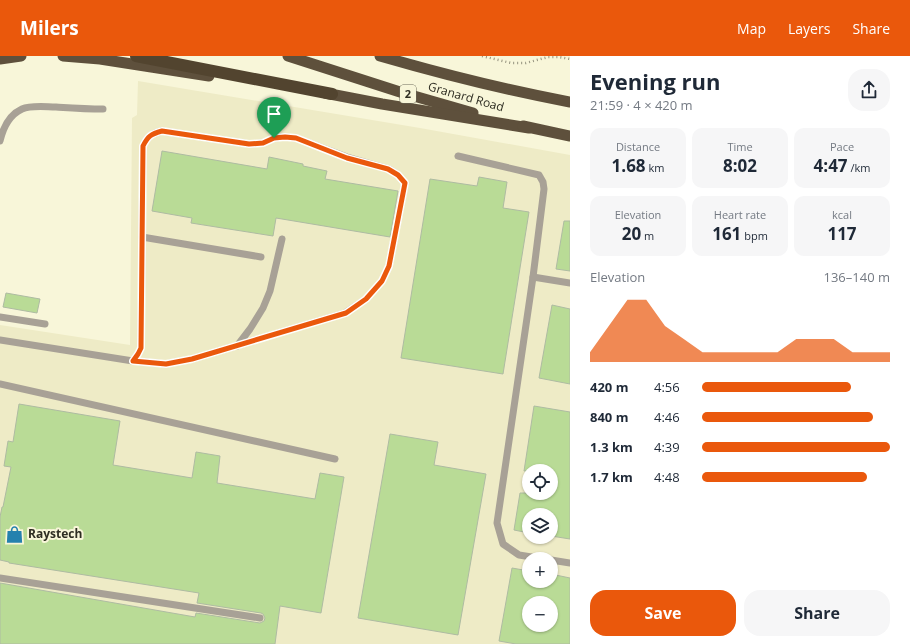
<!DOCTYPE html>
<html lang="en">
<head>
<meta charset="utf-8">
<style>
  body { margin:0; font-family:"Open Sans",sans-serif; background:#f6f6f7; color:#1f2937; height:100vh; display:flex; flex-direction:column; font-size:15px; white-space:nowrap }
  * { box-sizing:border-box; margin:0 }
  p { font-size:13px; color:#747a83 }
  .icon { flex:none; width:22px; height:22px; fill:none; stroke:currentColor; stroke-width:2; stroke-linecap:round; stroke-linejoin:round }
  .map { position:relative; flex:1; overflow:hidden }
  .side { display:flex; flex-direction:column; background:#fff; width:340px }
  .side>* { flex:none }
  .buttons { position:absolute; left:522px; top:408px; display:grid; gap:8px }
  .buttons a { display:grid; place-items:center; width:36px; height:36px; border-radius:50%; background:#fff; box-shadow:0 1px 3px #0004; font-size:20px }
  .pin { position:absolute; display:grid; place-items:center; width:34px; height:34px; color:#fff; margin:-41px -17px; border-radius:50% 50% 50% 0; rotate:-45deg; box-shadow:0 0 4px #0007 }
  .pin .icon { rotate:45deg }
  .round { display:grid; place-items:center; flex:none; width:42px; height:42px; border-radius:16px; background:#f6f6f7 }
  .head { display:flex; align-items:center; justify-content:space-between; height:68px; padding:0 20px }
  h1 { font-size:22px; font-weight:700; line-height:30px }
  .figures { display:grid; grid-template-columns:repeat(3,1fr); gap:6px; height:68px; padding:4px 20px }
  .figures div { display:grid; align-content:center; border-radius:10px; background:#f6f6f7; text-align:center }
  .figures b { font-size:17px; font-weight:700 }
  .figures small { font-size:11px; font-weight:400 }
  .figures p { font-size:11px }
  .chart { height:112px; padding:8px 20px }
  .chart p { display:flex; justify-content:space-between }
  .chart svg { width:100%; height:72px; margin-top:4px; fill:#ea580c; opacity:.7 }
  .button { display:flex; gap:8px; margin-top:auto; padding:8px 20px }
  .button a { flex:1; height:46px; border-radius:16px; background:#ea580c; color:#fff; font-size:16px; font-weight:700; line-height:46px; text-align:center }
  .button a+a { background:#f6f6f7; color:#1f2937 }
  ul { padding:0 20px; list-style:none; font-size:13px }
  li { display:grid; grid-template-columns:64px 48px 1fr; align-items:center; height:30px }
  li i { height:10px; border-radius:5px; background:#ea580c }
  header { display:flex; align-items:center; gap:24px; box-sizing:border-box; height:56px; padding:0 20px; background:#ea580c; color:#fff }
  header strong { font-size:19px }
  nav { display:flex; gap:22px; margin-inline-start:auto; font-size:14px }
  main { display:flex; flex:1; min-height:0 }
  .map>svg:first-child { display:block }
</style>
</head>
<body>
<header>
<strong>Milers</strong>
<nav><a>Map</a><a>Layers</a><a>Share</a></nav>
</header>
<main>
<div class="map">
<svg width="570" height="588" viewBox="0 0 570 588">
  <rect width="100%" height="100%" fill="#f8f6d9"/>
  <path fill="#eeebc6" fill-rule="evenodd" d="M138,25L420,72L570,99V588H0V269L130,289L132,62L137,59ZM529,415H551V437H529ZM529,459H551V481H529ZM529,503H551V525H529ZM529,547H551V569H529Z"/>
  <g fill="#b9db96" stroke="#aebba2" fill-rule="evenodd">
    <path d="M162,95L267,113L269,101L303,108V110L327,115L325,123L398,135L390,181L276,162L273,180L191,167L192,162L152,155Z"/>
    <path d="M479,121L507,126L503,152L529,156L503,318L401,302L430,123L477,130Z"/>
    <path d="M564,165H570V215L556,213Z"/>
    <path d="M6,237L40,243L37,257L3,251Z"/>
    <path d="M552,249L570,253V328L539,322Z"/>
    <path d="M19,348L120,365L113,409L192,422L196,396L220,400L217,427L315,443L320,417L344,421L321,557L280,550L275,588H0V527L195,561L196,557L260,567L264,565L265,562L263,558L261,557L197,547L199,537L9,507V506L0,504V461L2,451H3L11,411L4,410L8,385L13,386Z"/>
    <path d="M534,350L570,356V483L551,480V459H529V477L514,474L520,437H551V415H524Z"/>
    <path d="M390,378L438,386L434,409L486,418L458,579L358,562Z"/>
    <path d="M512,512L529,515V525H551V518L570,522V588H516L499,585ZM529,547H551V569H529Z"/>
  </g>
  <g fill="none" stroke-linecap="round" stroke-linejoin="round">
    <path stroke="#94927e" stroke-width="2.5" stroke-dasharray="1 3" stroke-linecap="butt" d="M482,0L511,7H526L548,1H559L570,3"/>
    <g stroke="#a8a196" stroke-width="7">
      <path d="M0,85C3,72 9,59 22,53C31,49 46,51 56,51C72,52 87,53 103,53"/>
      <path d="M458,100L539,119L543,126L544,133L533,221L497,467L503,488L519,499L544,503"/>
      <path d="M142,181L261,201"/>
      <path d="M533,221L570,227"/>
      <path d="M0,261L45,268"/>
      <path d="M0,284L133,305L166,308L192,303L345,257L366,243L382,225L389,210L405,127L398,119L389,113L347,101L296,82L285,81L274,82L263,87L249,88L162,75C151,78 148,80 143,90L141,292L138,298L133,305"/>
      <path d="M237,290L250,273L263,252L270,235L282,183"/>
      <path d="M0,328L335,403"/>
      <path d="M551,504L570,507"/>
      <path d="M0,522L260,562"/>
    </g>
    <g stroke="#5e503c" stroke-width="11">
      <path d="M63,0L100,3L209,20"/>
      <path d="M288,0L400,36L473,57"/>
      <path d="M380,0C442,18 506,34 570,46"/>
      <path d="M0,3L21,0"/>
      <path d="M325,37L382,48L529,72"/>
      <path d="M523,70L570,80"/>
    </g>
    <path stroke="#52442f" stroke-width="12" d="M136,0L332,38"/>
  </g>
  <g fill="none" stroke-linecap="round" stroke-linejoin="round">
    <defs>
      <path id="route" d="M162,75L249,88L263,87L274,82L285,81L296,82L347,102L388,113L398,119L405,127L389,210L382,225L366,243L346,257L192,303L166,308L133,305L138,298L141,292L143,90C148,80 151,78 162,75Z"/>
    </defs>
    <use href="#route" stroke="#fff" stroke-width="8"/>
    <use href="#route" stroke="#ea580c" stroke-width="5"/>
  </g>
  <defs>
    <symbol id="shop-bare" viewBox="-9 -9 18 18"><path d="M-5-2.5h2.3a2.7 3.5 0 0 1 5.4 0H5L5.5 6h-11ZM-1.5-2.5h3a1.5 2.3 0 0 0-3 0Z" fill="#2581ae" stroke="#f8f6d9" stroke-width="2.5" paint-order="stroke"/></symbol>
  </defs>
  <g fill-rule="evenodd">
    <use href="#shop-bare" x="2" y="466" width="25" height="25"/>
  </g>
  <g text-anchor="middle" stroke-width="4" stroke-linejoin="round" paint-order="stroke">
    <rect fill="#f8f6d9" stroke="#6b6959" stroke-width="1" x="400" y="29" width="16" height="18" rx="3"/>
    <g font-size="11" font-weight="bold" fill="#2e2d22">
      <text x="408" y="42">2</text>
    </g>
    <g font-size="12" fill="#2e2d22" stroke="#f8f6d9">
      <text transform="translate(466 41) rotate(16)" y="4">Granard Road</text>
    </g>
    <g font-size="12" font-weight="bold" fill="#2e2d22" stroke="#f8f6d9" text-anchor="start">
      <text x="28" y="482">Raystech</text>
    </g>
  </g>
</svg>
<div class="buttons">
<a><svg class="icon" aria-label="locate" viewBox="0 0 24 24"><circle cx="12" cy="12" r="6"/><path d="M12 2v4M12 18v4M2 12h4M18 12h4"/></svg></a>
<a><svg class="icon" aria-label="layers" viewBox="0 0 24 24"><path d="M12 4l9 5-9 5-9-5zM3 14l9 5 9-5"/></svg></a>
<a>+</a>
<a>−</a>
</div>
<div class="pin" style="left:274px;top:82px;background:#1e9e55"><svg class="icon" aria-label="arrive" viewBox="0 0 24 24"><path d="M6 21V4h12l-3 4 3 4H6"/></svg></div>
</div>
<section class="side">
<div class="head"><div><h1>Evening run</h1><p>21:59 · 4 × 420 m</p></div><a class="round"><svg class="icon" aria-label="share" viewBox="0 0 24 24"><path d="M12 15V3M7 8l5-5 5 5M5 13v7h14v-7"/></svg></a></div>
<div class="figures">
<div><p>Distance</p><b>1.68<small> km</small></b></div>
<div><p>Time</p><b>8:02</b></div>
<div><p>Pace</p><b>4:47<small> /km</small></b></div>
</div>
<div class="figures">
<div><p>Elevation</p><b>20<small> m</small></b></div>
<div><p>Heart rate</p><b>161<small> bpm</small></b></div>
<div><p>kcal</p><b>117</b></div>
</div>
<div class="chart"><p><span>Elevation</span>136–140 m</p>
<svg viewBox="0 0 160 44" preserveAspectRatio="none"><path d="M0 44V38L10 22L20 6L30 6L40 22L50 30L60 38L70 38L80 38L90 38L100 38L110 30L120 30L130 30L140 38L150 38L160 38V44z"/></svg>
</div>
<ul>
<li><b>420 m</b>4:56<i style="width:79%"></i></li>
<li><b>840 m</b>4:46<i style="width:91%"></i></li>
<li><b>1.3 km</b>4:39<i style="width:100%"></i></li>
<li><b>1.7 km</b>4:48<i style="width:88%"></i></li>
</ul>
<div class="button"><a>Save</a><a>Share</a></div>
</section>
</main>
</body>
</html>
